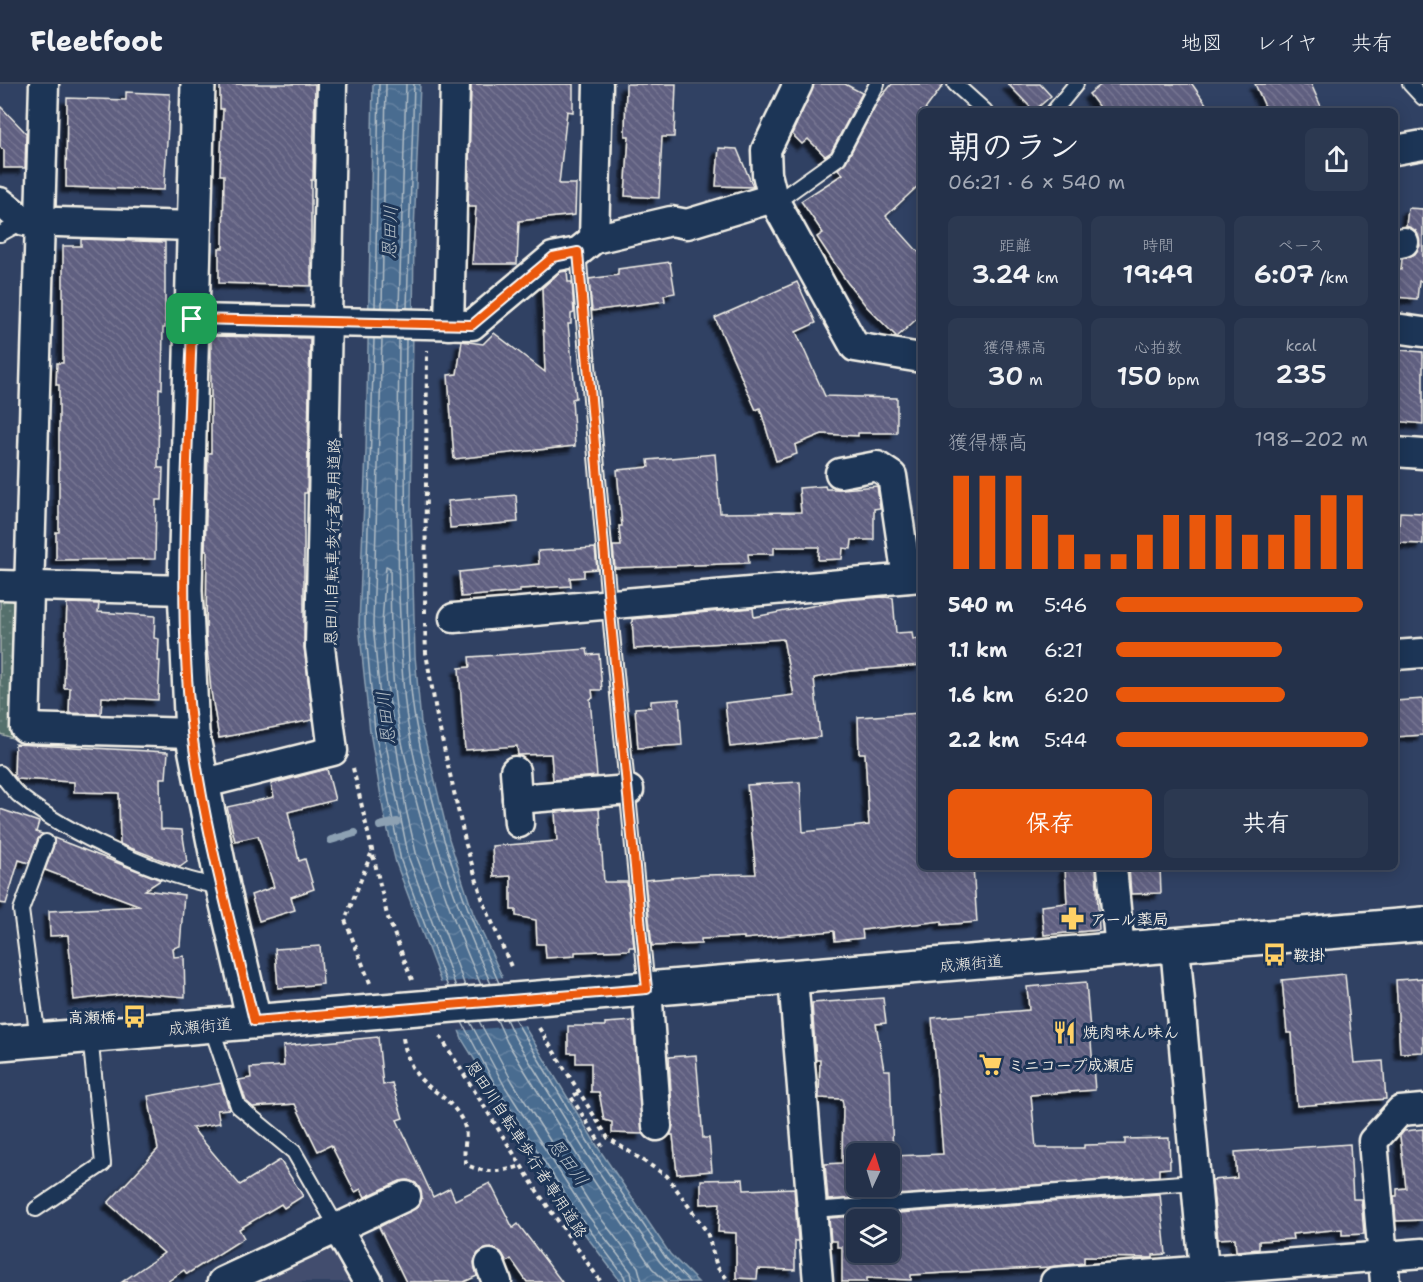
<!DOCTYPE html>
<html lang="ja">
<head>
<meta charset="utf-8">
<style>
  body { margin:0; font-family:"Shantell Sans","Klee One",sans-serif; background:#2c3951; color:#f1f3f6; height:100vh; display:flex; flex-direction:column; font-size:22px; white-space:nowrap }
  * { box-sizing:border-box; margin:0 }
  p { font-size:20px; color:#a3a9b5 }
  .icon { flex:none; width:33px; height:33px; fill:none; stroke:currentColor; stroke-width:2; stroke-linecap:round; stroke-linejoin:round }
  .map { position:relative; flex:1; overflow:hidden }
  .panel { position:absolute; left:918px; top:24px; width:480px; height:762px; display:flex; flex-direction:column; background:#24314a; border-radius:9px; box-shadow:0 3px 15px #0003,0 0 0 2px #414c62 }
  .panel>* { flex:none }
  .needle { width:39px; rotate:4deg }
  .buttons { position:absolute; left:846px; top:1059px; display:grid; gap:12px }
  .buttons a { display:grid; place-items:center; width:54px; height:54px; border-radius:9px; background:#24314a; box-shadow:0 3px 15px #0003,0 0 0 2px #414c62; font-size:30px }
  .pin { position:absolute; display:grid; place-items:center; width:51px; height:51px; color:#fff; margin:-26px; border-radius:12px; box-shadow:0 3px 9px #0006 }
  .round { display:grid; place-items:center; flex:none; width:63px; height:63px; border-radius:9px; background:#2c3951 }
  .summary { display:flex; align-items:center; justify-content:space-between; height:102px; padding:0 30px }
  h1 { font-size:33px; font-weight:600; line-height:45px }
  .figures { display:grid; grid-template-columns:repeat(3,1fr); gap:9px; height:102px; padding:6px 30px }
  .figures div { display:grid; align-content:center; border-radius:9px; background:#2c3951; text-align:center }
  .figures b { font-size:26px; font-weight:600 }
  .figures small { font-size:16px; font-weight:400 }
  .figures p { font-size:16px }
  .chart { height:168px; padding:12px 30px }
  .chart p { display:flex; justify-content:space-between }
  .chart svg { width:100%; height:108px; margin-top:6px; stroke:#ea580c; stroke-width:6 }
  .cta { display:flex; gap:12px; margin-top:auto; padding:12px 30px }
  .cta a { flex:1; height:69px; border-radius:9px; background:#ea580c; color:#fff; font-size:24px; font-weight:600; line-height:69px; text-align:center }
  .cta a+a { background:#2c3951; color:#f1f3f6 }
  ul { padding:0 30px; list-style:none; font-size:20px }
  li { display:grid; grid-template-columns:96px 72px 1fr; align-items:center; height:45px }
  li i { height:15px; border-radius:8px; background:#ea580c }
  header { display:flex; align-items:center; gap:36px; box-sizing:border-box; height:84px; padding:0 30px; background:#24314a; border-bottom:2px solid #414c62 }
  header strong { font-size:28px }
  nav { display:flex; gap:33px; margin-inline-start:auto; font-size:21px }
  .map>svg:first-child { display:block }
</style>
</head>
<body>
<header>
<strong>Fleetfoot</strong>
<nav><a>地図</a><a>レイヤ</a><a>共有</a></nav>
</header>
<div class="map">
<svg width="1423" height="1198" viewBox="0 0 1423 1198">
  <defs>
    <pattern id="park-dots" width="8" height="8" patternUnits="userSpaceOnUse" patternTransform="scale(1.5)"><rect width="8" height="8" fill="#546f6c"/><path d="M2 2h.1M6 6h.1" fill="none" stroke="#6d8481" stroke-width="1.8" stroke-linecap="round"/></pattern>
    <pattern id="water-waves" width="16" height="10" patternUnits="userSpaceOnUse" patternTransform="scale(1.5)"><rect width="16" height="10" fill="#496c90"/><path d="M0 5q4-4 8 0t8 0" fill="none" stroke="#6481a0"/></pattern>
    <pattern id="building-back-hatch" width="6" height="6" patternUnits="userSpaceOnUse" patternTransform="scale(1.5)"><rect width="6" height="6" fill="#5f5f80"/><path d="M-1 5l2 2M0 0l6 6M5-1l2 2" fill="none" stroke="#777692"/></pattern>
    <filter id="shadow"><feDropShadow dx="-5.5" dy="5.5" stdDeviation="1.5" flood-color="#0009"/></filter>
  </defs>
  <rect width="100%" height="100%" fill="#304163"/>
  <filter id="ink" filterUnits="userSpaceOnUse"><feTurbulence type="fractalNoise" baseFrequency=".0167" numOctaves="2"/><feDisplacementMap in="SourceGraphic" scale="12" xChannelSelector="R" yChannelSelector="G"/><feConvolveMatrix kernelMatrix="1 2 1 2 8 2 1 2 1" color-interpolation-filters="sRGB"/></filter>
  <g filter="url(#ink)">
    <path fill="#424d6e" d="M330,1161L350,1198H252Z"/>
    <path fill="url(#park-dots)" stroke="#a4b0aa" stroke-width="1.5" d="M0,514L17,516L12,654L0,650Z"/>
    <path fill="url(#water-waves)" stroke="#8da1b3" stroke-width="1.5" d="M373,0H420L414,148L411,423L415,572L421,639L449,755L473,829L527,947L599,1065L670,1170L698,1198H621L575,1137L463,957L396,779L384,730L370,648L359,541L366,367Z"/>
    <path fill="#304163" d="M506,893L528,941L456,947L437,899Z"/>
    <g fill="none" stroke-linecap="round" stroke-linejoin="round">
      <g stroke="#b0bcc5" stroke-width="1.5">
        <path d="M375,223L379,0"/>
        <path d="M382,223L386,0"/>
        <path d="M399,224L406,0"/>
        <path d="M407,224L414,0"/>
        <path d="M374,255L365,540L375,647L401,777L448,903"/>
        <path d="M382,255L373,540L383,646L409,775L456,903"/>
        <path d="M399,255C398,340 397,425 399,510C401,553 401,598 408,641C423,730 454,818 491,900"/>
        <path d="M406,255C405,340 404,425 407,509C408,553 408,598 416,641C432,730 461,816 499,899"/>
        <path d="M465,902L417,773L406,725L387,601L382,540L386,482L390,484C391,537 390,592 399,644C417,733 444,818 481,901"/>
        <path d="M514,934L594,1068L666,1174L689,1198"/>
        <path d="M506,935L515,954L588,1072L660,1178L679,1198"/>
        <path d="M497,936L507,958L580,1076L652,1184L666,1198"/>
        <path d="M479,937L512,997L593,1124L638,1183L642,1198"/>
        <path d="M462,938L498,1006L580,1133L624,1192L626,1198"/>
        <path d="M470,938L504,1001L586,1129L631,1188L633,1198"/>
      </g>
      <g stroke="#8da1b3" stroke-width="8">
        <path d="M380,742L397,738"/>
        <path d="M331,756L355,749"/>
      </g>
    </g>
    <g fill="url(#building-back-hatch)" stroke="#f4f1e8" stroke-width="1.5" fill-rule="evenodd" filter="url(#shadow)">
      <path d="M220,0H315L313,96H311V202L219,199V164H223L224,91H220L223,25H220Z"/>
      <path d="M471,0H573V28L567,27L559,100H576L575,131L519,137L517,180H472L476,123H468Z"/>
      <path d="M626,0H676L674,53H662L659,114L625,112L629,52H625Z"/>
      <path d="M814,0H845L862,9L831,68L825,72L808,55L802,60L792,50Z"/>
      <path d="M892,0H944L924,27H921V99L886,132L921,171V231L897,253L867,223L847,198L817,153L823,149L801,117L843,90L838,85L846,78L878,17Z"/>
      <path d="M1008,0H1040L1051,12L1034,27Z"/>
      <path d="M1102,0H1192L1211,27H1102L1089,10Z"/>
      <path d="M1255,0H1311L1323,27H1267Z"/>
      <path d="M126,8L170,10L164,106L66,103L67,14L126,16Z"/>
      <path d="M0,22L26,49L25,84H4V66L0,63Z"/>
      <path d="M719,64L737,65L753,103L716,102Z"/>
      <path d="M1408,124L1423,125V197H1419L1417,215L1395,213V185L1401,186L1402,175L1415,170L1420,162L1416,147L1406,142Z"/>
      <path d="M81,155L165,158V244H163L162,305L159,304L158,384H163L162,416H156L155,475L56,476V448H59V301H56L57,279H63V162H81Z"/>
      <path d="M670,178L675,209L664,211L665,217L592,227L589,195L618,191V185Z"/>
      <path d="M567,187L568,198H572L574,229L571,230V240H568L576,314L572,315L575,362L454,375L448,291L457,290L462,257L483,260L494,249L545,288L542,204L560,188Z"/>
      <path d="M797,198L816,239L796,248L825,312L897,314V349H858V352L822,350L795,361L797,370L776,377L760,324L756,326L715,234Z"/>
      <path d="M211,252L310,254L307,409H304V563L313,636L219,654L211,607L206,552L207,466H205L208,369H211Z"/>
      <path d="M1399,266L1423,268V340L1395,337Z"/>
      <path d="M715,370L720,429L801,428L799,404L825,402L826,405H842L877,402L880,424L874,425V456H852L851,465L843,464L842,475L818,476L819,463H774V470H748L749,479L615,484L613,462H621L619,442H622L617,386L649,383L648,376Z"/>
      <path d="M516,411L518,438L450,444L448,417Z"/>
      <path d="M1400,428L1423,429V460L1398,459Z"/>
      <path d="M595,464L597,485L584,486V493L570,494L571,502L520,505V508L461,513L459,488L539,480L538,467Z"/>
      <path d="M884,513L893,514L896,549L912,548L913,555L921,554V581L850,587L814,594L820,653L730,663L725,619L794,611L783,555L634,565L632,535L753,524L754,533L843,516Z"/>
      <path d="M67,519L99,520L98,528L155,532L154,554L159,555L158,577H160L158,616L102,613L101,630L69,629L70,604H64Z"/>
      <path d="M587,565L588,571L599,570L602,606H592L593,614L590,615L597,692L553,696L551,670L518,671L517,662L465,666L459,584L470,583L469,573Z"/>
      <path d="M679,615L682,661L638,664L635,624L651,623V617Z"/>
      <path d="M1423,615V651L1395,653V617Z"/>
      <path d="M921,629V667H918L921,783H973L977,838L942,841V837L862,846L863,854L835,857L834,847L744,855V853L701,855V860L652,862L645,796L704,791L756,790L747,701L800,698L803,748L869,741L865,669H859L858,633Z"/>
      <path d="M15,660L168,668L166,694H160L161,745L182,746L187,778L180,783L120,760L119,709L74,708V698L17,695L14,692Z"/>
      <path d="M327,685L335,716L288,728L299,777L305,775L314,805L291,813L295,826L259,837L251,811L274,803L258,752L235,757L227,723L274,713L271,700Z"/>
      <path d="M0,725L39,738L36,748L43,750L38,755L29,779L19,776L6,820L0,819Z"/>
      <path d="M599,725L604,798H627L634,863H629V866L575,868V872L546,874L545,860H537L536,836L516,832V826H511V792L494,793L492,762L557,757L555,728Z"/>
      <path d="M54,754L161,796L145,806L184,811L180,862L173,864L174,873L184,872L185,913L136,909L74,916L68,851L50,852L49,827L141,822L45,786L54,761Z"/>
      <path d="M1065,783H1096L1099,846L1044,851L1041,822L1067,819Z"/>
      <path d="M1129,783H1160L1161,809L1131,810Z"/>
      <path d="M320,862L323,900L278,904L275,865Z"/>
      <path d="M1345,890L1354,979L1383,977L1386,1015L1297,1022L1292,949H1287L1282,896Z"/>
      <path d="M1423,894V968L1400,969L1396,896Z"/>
      <path d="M1086,898L1095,1006L1031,1011L1036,1064H1084V1061L1125,1060V1055L1169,1054L1170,1084L1159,1085V1092L828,1116L825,1080L842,1079L843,1020L842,1015L819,1014L820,976H816L812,919L883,914L886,939L876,940L884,986H890L893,1072L943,1070L932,934L1029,926L1027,903ZM856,1070H890V1102H856Z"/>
      <path d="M633,937L643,1050L612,1049V1038L604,1036L599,1008H591V979H576V969H568V942H605V939Z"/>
      <path d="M378,953L383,1001L392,999L403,1034L397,1036L433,1113L450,1104L455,1116L490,1099L513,1144L518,1140L562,1198H527L511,1175L507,1178L501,1168L492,1164L478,1169L474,1178L477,1192L464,1198H406L379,1143L419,1122L422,1113L416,1099L408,1096L400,1097L365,1113L361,1105L355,1108L331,1061L318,1067L295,1020L253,1023L246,1017L239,996L251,994L250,984L284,982L283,962Z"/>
      <path d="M696,971L703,1054H709L712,1087L677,1090L673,1051H670L673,1041L669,973Z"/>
      <path d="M221,999L229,1025L217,1026L220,1039L192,1044L240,1101L280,1076L303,1112L284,1124L281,1120L239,1145L244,1154L187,1190L184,1186L167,1198H122L164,1169L108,1119L158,1065L148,1012Z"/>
      <path d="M1423,1045V1136L1396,1137L1394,1112H1397V1105L1406,1104L1400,1052L1404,1047Z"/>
      <path d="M1350,1060L1353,1115H1361L1364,1150L1342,1151V1145L1292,1150L1293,1155L1259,1157V1165L1236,1167L1235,1154L1218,1155L1212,1096L1237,1094L1235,1068Z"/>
      <path d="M743,1095L744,1106L794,1104L798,1157H795V1186L758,1185L757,1195L736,1194V1149L718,1148L720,1119L701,1120V1096Z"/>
      <path d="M1160,1110L1166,1170L1153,1171V1174L1084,1173V1179L1049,1183L911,1191V1196L867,1194V1198H842V1163H837V1157H831L829,1134ZM856,1136H890V1168H856Z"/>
    </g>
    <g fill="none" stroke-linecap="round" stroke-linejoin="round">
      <defs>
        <g id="service">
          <path d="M955,0L985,27"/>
          <path d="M1410,0L1423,14"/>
          <path d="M1054,27L1076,0"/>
          <path d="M775,119L838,74L877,0"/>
          <path d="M0,150L24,137"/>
          <path d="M578,168L609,519L647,905"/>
          <path d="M0,689C7,697 13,707 21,713C67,749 165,795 223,803"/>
          <path d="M211,942L238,1022L294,1068L337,1143"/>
          <path d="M38,955L21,826L46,758"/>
          <path d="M36,1125L103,1080L90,951"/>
          <path d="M812,1126L1196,1098"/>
        </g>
        <g id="minor">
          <path d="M44,0L25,644L192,649"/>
          <path d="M798,0L766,66L767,90L773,114L855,263L921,274"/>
          <path d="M1395,66L1423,61"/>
          <path d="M0,118L24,137L194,142"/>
          <path d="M594,155L598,0"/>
          <path d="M1395,160L1404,158"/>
          <path d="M192,235L472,241L553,173L578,168L594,155L671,137L687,140L773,114"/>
          <path d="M449,241L455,0"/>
          <path d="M1395,244L1423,248"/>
          <path d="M1395,368L1423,370"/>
          <path d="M840,389L877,382L892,392L907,494"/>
          <path d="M0,501L185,506"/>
          <path d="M454,534L921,493"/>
          <path d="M1395,571L1423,569"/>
          <path d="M515,687L519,739"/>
          <path d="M201,700L333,667L320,563L332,0"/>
          <path d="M517,715L629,706"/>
          <path d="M1112,783L1120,866"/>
          <path d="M1175,862L1205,1198"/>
          <path d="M793,894L818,1198"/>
          <path d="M647,905L657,1042"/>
          <path d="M337,1143L368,1198"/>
          <path d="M490,1180L497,1198"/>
          <path d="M222,1198L406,1112"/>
          <path d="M1055,1198L1423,1169"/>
          <path d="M1385,1198L1373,1057L1400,1027L1423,1025"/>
        </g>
        <path id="tertiary" d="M198,0L185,506L192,649L223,803L254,937"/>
        <path id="secondary" d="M0,959L1423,840"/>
      </defs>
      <use href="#service" stroke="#f4f1e8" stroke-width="18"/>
      <use href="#minor" stroke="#f4f1e8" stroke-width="33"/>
      <use href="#tertiary" stroke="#f4f1e8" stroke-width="38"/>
      <use href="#secondary" stroke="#f4f1e8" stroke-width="38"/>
      <g stroke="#f4f1e8" stroke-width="4" stroke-dasharray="4.5 4.5" stroke-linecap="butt">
        <path d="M425,529L427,266"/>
        <path d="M425,539L426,569L437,633L466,761L483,817L512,885"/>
        <path d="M353,684L387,831L412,896"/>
        <path d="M370,899L345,836L371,770"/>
        <path d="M539,944L608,1054L667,1092L707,1148L717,1183L730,1198"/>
        <path d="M440,952L539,1110L601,1198"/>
        <path d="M403,954C413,1011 441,998 462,1036C471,1052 460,1065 467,1081C486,1090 501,1088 521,1082"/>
        <path d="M578,1009L571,1013L602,1062"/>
      </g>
      <use href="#service" stroke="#1d3557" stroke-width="14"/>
      <use href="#minor" stroke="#1d3557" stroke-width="28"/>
      <use href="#tertiary" stroke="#1d3557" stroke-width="33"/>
      <use href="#secondary" stroke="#1d3557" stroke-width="33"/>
    </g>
  </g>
  <g fill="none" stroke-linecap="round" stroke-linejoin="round" filter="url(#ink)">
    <defs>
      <path id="route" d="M578,168L609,519L647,905L254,937C232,842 204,746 192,648C176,512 189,372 192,235L472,241L553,173Z"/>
    </defs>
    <use href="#route" stroke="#fff" stroke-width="12"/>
    <use href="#route" stroke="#ea580c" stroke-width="8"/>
  </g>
  <defs>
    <symbol id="pharmacy-bare" viewBox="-9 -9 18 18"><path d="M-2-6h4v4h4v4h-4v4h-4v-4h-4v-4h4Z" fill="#ffd166" stroke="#1d3557" stroke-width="2.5" paint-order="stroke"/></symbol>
    <symbol id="bus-bare" viewBox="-9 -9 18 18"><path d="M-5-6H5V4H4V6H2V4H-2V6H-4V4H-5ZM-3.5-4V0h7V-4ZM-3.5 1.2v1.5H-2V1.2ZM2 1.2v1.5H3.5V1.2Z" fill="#ffd166" stroke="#1d3557" stroke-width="2.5" paint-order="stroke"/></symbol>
    <symbol id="restaurant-bare" viewBox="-9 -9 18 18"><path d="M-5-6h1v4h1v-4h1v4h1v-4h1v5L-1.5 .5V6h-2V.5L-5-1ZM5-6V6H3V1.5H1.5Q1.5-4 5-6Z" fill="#ffd166" stroke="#1d3557" stroke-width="2.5" paint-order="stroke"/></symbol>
    <symbol id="supermarket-bare" viewBox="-9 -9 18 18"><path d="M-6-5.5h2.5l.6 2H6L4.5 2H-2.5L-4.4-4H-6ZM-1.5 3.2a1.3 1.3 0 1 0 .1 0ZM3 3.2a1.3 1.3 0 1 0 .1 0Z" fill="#ffd166" stroke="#1d3557" stroke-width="2.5" paint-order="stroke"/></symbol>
  </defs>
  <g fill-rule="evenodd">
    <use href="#pharmacy-bare" x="1056" y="818" width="33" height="33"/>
    <use href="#bus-bare" x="1258" y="854" width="33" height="33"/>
    <use href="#bus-bare" x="118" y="916" width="33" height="33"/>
    <use href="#restaurant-bare" x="1048" y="932" width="33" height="33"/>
    <use href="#supermarket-bare" x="974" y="964" width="33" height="33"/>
  </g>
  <g text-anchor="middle" stroke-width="6" stroke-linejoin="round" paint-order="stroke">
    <g font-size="16" fill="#f4f1e8" stroke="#1d3557">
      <text transform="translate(332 458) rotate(-89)" y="6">恩田川自転車歩行者専用道路</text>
      <text transform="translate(971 879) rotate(-5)" y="6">成瀬街道</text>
      <text transform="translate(200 942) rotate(-5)" y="6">成瀬街道</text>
      <text transform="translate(527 1065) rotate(57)" y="6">恩田川自転車歩行者専用道路</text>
    </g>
    <g font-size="16" font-weight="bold" fill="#f4f1e8" stroke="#1d3557" text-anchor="start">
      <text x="1090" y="841">アール薬局</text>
      <text x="1293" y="877">鞍掛</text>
      <text x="116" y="939" text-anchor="end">高瀬橋</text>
      <text x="1083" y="954">焼肉味ん味ん</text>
      <text x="1008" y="987">ミニコープ成瀬店</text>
    </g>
    <g font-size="18" font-style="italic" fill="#b8c2c9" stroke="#1d3557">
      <text transform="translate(390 148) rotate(-88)" y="6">恩田川</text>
      <text transform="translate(386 634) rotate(-96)" y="6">恩田川</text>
      <text transform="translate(568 1078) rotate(54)" y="6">恩田川</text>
    </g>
  </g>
</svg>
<div class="buttons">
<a><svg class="needle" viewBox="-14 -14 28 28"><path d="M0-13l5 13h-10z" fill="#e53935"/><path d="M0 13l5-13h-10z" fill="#a3a9b5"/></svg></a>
<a><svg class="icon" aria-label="layers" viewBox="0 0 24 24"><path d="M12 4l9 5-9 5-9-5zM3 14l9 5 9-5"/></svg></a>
</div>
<div class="pin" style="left:192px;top:235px;background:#1e9e55"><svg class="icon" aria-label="arrive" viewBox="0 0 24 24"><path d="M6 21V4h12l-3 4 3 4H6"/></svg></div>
<section class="panel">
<div class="summary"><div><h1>朝のラン</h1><p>06:21 · 6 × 540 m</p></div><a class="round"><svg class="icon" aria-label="share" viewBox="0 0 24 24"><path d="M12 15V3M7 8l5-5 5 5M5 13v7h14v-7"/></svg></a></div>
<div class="figures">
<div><p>距離</p><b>3.24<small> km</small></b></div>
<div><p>時間</p><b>19:49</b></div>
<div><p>ペース</p><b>6:07<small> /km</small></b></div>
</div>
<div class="figures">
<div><p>獲得標高</p><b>30<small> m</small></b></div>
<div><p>心拍数</p><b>150<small> bpm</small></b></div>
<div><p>kcal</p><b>235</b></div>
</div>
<div class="chart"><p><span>獲得標高</span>198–202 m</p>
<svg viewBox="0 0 160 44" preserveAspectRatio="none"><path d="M5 44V6M15 44V6M25 44V6M35 44V22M45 44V30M55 44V38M65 44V38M75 44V30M85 44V22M95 44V22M105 44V22M115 44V30M125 44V30M135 44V22M145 44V14M155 44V14"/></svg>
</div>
<ul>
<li><b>540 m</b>5:46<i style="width:98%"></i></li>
<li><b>1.1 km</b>6:21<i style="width:66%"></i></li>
<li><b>1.6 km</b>6:20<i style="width:67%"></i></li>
<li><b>2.2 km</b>5:44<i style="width:100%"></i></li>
</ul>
<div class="cta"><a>保存</a><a>共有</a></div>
</section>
</div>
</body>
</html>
